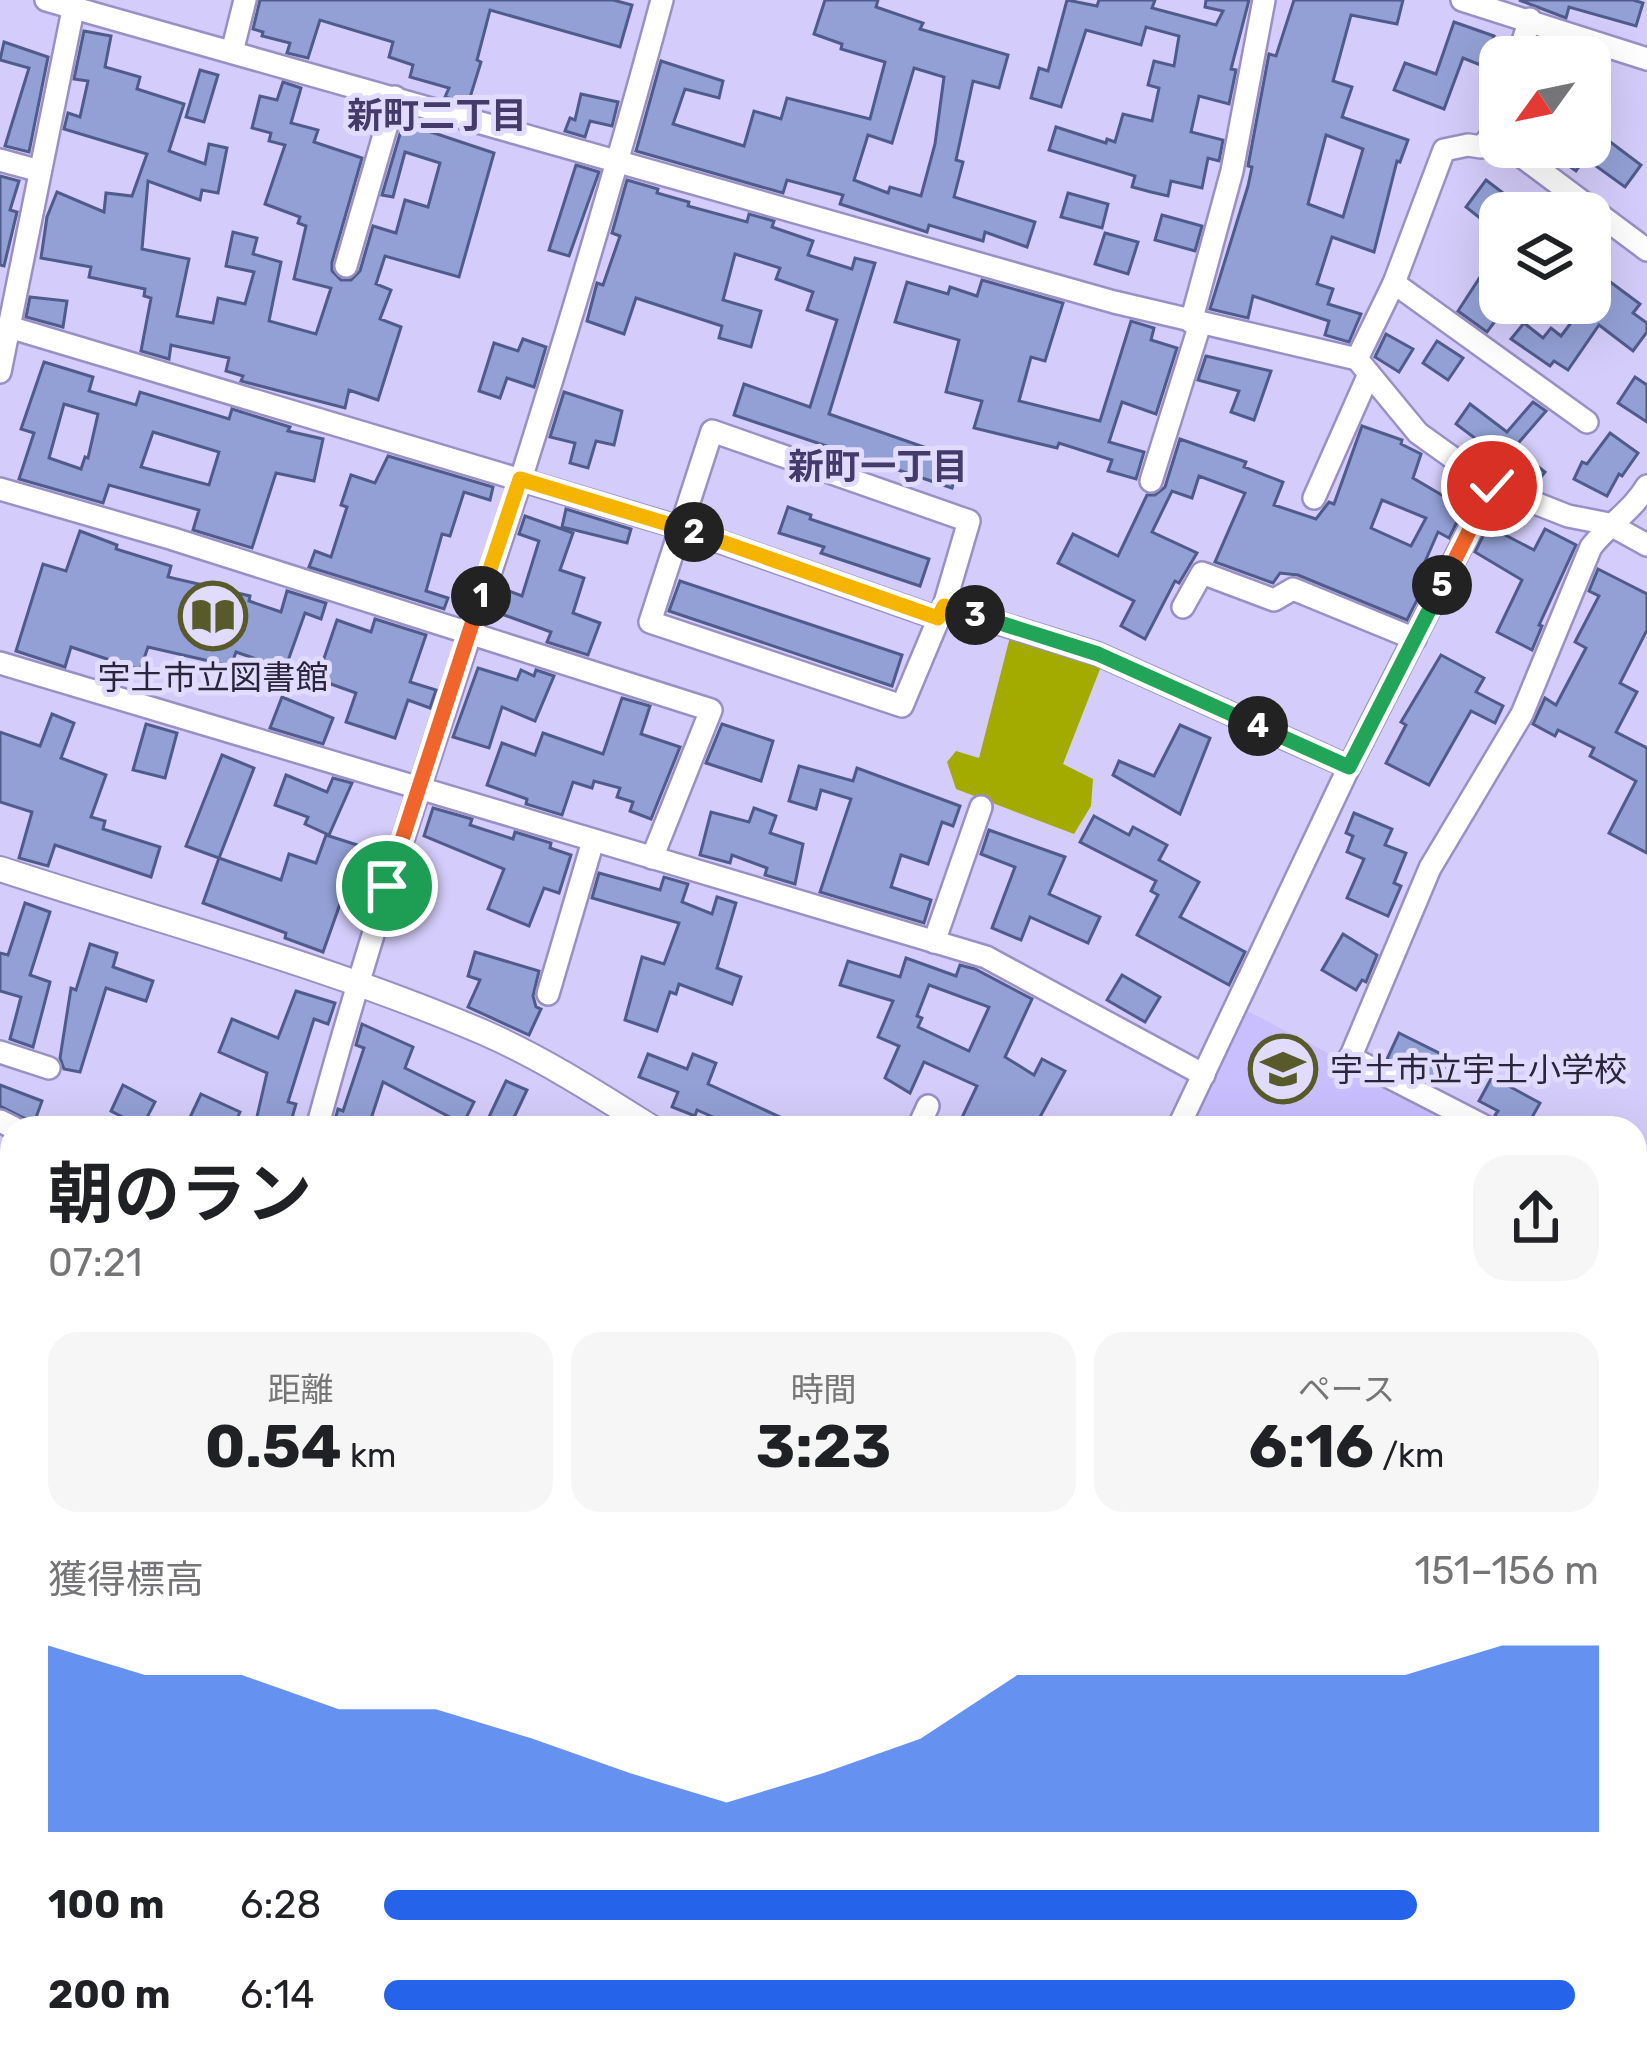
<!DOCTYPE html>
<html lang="ja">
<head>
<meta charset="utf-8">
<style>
  body { margin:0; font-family:Rubik,"Noto Sans JP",sans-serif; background:#f6f6f6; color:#202124; height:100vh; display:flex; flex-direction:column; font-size:45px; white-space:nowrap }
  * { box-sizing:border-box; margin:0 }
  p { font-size:39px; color:#757577 }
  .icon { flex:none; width:66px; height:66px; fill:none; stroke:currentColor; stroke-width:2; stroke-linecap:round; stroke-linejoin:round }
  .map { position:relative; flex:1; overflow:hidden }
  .side { position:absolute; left:0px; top:1116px; width:1647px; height:951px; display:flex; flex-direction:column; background:#fff; border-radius:36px 36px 0 0; box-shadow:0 12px 48px #0002 }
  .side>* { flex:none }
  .needle { width:78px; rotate:237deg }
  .controls { position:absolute; left:1479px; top:36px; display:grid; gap:24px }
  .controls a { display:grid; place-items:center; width:132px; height:132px; border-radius:24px; background:#fff; box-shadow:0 12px 48px #0002; font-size:60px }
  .pin { position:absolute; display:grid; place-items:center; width:102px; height:102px; color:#fff; margin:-51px; border:6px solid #fff; border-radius:50%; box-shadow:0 3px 12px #0007 }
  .km { position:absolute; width:60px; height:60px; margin:-30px; border-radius:50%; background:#222; color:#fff; font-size:33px; line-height:60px; text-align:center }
  .round { display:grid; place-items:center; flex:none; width:126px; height:126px; border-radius:36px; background:#f6f6f6 }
  .overview { display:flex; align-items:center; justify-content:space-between; height:204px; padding:0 48px }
  h1 { font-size:66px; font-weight:700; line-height:90px }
  .metrics { display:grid; grid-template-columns:repeat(3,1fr); gap:18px; height:204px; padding:12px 48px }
  .metrics div { display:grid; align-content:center; border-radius:30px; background:#f6f6f6; text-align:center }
  .metrics b { font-size:60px; font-weight:700 }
  .metrics small { font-size:33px; font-weight:400 }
  .metrics p { font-size:33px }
  .chart { height:336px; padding:24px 48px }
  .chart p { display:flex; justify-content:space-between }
  .chart svg { width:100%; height:216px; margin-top:12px; fill:#2563eb; opacity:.7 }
  ul { padding:0 48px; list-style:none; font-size:39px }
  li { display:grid; grid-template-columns:192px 144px 1fr; align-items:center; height:90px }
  li i { height:30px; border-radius:15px; background:#2563eb }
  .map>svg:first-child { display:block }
</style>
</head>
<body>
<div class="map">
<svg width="1647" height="2065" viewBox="0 0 1647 2065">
  <rect width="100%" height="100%" fill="#d4ccfa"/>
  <g fill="#cabffe">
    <path d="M1238,1006L1471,1128H1178Z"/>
    <path d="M1635,1214L1647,1220V1487L1635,1511Z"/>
  </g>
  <path fill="#a4ab00" d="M1011,633L1102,664L1063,764L1093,779L1091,806L1074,834L956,789L947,762L956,751L979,758Z"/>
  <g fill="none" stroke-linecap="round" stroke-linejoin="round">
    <g stroke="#b39ffd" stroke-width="6">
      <path d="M1584,2055L1606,2065"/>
      <path d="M373,2065L374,2055"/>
      <path d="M1277,2065L1282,2055"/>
    </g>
  </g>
  <g fill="#92a0d5" stroke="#4f5b8b" stroke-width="3" fill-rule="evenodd">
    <path d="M260,0H613L632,5L620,47L490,10L477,60L481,62L468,104L445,97L449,88L410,77L413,65L389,57L393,42L320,20L308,58L287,53L290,43L262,36L263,32L253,29Z"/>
    <path d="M825,0H878L876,7L923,23L920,29L1008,55L999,88L973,81L956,160L963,162L954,197L1035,222L1027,247L985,232L983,241L929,225L927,232L840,204L843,195L787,180L783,193L636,151L661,61L723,81L719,98L685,89L673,124L744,146L754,111L781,119L787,98L870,119L885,62L841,49L842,44L814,34ZM914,68L944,77L935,144L921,196L890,187L888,193L854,180L868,135L892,143Z"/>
    <path d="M1067,0L1097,6L1099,0H1155L1152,8L1216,25L1223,11L1205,7L1206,0H1249L1231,69L1236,70L1229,104L1199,96L1191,132L1223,140L1219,161L1208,158L1202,188L1171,181L1168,196L1151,192L1132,187L1135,176L1049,150L1056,127L1106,143L1107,139L1115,142L1123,114L1152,121L1159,88L1148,85L1154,61L1174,66L1179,36L1146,27L1141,45L1086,30L1061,107L1031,98L1039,68L1048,71Z"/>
    <path d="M1294,0H1403L1397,24L1351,15L1333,81L1352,87L1342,117L1408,140L1400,162L1397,161L1374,252L1332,237L1317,284L1333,289L1328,304L1361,314L1349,342L1325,335L1329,321L1253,296L1248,318L1210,309L1248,186L1252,167L1248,166L1269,54L1276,56ZM1326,135L1363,149L1343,217L1308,204Z"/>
    <path d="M1519,0H1633L1643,3L1636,26L1569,7L1566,18Z"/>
    <path d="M1454,22L1494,36L1483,66L1463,58L1444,109L1394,90L1405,63L1436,74Z"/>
    <path d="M84,31L111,36L105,67L140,77L137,89L184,104L169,151L205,164L209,144L227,148L218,193L202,190L200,200L148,181L142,249L189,259L177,316L213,323L218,298L245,304L254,272L226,266L233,232L257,238L253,254L281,262L269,321L316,334L331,288L294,279L306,226L298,223L300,217L265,204L285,145L269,141L271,133L252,128L260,96L277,100L283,82L301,88L291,123L318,130L314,142L362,158L332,262V271L341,280H351L360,271L373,226L396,233L405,200L428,207L440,163L405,152L393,197L382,195L405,117L411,119L410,125L494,153L459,277L385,256L376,284L391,290L380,319L401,327L378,400L349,390L345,408L241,381L243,376L226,371L229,358L171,345L169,359L141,351L151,298L144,296L145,289L89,277L91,267L41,258L47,217L57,192L104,212L106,193L132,196L147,154L64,129L68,113L80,117L88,81L74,79Z"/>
    <path d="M4,42L48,57L29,152L5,146L29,68L0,60Z"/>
    <path d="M200,70L218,75L204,122L186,117Z"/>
    <path d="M581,94L618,102L612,126L590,121L585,137L565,131L570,118L575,120Z"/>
    <path d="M1605,138L1641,165L1625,187L1585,158L1576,171L1542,147H1599Z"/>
    <path d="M576,165L599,172L569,256L549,250Z"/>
    <path d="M0,176L19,181L10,210L17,212L4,266L0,265Z"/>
    <path d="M627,180L658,189L657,193L689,202L688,206L747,222L749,214L774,221L772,227L813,241L808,255L852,269L855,258L875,263L829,414L961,460L952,488L734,415L744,384L810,407L837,320L807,310L813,292L776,279L780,268L735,254L723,300L761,311L751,347L719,338L722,326L636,298L624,334L587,321L597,283L603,285L620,236L612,233Z"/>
    <path d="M1486,180L1529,213H1500V234L1466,207Z"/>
    <path d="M1068,193L1108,204L1102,228L1061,217Z"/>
    <path d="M1162,215L1202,226L1195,251L1155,240Z"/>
    <path d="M1105,233L1138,242L1128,274L1095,264Z"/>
    <path d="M1484,271L1499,282L1483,304L1499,316L1487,332L1458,311Z"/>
    <path d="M1605,278L1640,304L1633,313L1647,323V332L1633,351L1599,325L1568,370L1554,361L1550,366L1511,339L1524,323L1543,338L1551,328L1561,336Z"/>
    <path d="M982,280L1063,303L1045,361L1031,357L1019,401L1100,421L1131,321L1154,328L1151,340L1177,348L1156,414L1122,402L1109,442L1144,452L1136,479L1108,471L1112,460L1059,443L1057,448L974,428L982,401L946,392L959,340L895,322L907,282L948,294L950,287L977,296Z"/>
    <path d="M30,297L67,301L63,327L26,317Z"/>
    <path d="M1386,334L1413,349L1399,372L1375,357Z"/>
    <path d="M523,339L546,347L534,387L507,378L500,398L479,391L494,343L518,351Z"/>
    <path d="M1437,341L1463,358L1448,380L1423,363Z"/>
    <path d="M1206,356L1271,371L1254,420L1231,412L1239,391L1198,380Z"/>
    <path d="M44,362L93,377L89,391L136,405L140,392L229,419L232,409L290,427L288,431L323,439L314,481L276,473L252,548L193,530L199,510L109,485L103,503L19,479L34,433L21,429ZM64,404L98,414L88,458L85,457L81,469L49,458ZM153,432L219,452L209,485L141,467Z"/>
    <path d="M1635,377L1647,385V422L1618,403Z"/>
    <path d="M564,392L622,411L614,445L596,441L588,468L570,463L575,443L550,437Z"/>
    <path d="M1533,402L1546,411L1514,448L1545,472L1534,486L1508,471L1512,466L1456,424L1470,404L1507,432Z"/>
    <path d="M1362,426L1402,440L1401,444L1421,454L1413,478L1464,508L1449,538L1438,532L1414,587L1422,590L1407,620L1298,575L1280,573L1273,583L1215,562L1245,493L1199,476L1192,498L1172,491L1152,532L1197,553L1179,583L1175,581L1145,639L1121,626L1134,601L1058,563L1073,534L1118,556L1147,495H1155L1165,487L1180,439L1246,462L1244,467L1283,482L1274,505L1316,519L1329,502L1334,504ZM1382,500L1426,518L1411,546L1371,528Z"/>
    <path d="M1610,433L1638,453L1622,476L1619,474L1607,496L1574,479L1582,462L1587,464Z"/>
    <path d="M388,456L493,487L490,500L464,492L450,536L442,534L426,591L448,598L444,609L309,567L315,551L331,557L347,507L341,505L351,475L375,483Z"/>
    <path d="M788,507L811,515L810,519L929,559L920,586L821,553L824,547L779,533Z"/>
    <path d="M566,509L631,529L627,543L562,527Z"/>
    <path d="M525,516L573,533L560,570L584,578L573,613L600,623L588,655L547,642L551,632L493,611L501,588L522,596L539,541L519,534Z"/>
    <path d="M1488,526L1534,550L1545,529L1576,545L1539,625L1542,626L1532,650L1497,632L1522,580L1475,552Z"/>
    <path d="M80,531L117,545L116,549L171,566L168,577L250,596L249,601L281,612L287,591L326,603L321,619L305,613L285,669L236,652L231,666L148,647L140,670L71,647L65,667L16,651L43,564L66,571Z"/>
    <path d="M1598,569L1647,594V630L1620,683L1637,692L1616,732L1647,748V853L1609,833L1636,781L1590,756L1594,748L1558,730L1555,736L1533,724L1545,698L1556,705L1586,648L1575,642L1599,596L1589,591Z"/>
    <path d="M680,581L902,655L892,686L669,611Z"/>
    <path d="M375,619L426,635L410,682L436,690L430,708L408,700L395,738L346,722L356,693L317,679L337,620L371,632Z"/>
    <path d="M1441,655L1484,678L1476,692L1503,706L1495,723L1471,711L1429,785L1386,763L1406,725L1401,722Z"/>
    <path d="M478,668L517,680L521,670L534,676L536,670L554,676L535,721L502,707L489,748L453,737Z"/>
    <path d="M282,697L333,718L323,744L270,728Z"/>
    <path d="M622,698L650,706L641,734L680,747L651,819L630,811L633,802L617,797L620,788L594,781L592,788L573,782L562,815L526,804L527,799L487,785L502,743L535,755L543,733L603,754Z"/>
    <path d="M52,714L74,723L61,758L106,775L91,817L105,821L103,829L160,847L151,877L55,845L48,866L19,858L32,812L0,802V732L40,746Z"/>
    <path d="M146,724L177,733L165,778L133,770Z"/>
    <path d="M722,724L773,741L761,781L706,763Z"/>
    <path d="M1180,725L1210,738L1180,814L1113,775L1119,761L1154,776Z"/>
    <path d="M222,755L254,768L219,858L186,846Z"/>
    <path d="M799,766L853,781L857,768L960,806L953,826L942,822L928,864L901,855L891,887L931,900L924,923L820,892L851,799L821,790L816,809L789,801Z"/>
    <path d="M286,775L327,792L333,778L352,783L329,835L305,824L308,817L275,805Z"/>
    <path d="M433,808L472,819L470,825L513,839L515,832L551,843L550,848L571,855L559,893L544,888L529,926L488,909L504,869L424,836Z"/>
    <path d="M754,808L776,816L770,833L803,844L795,884L765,875L767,868L732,855L730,863L700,855L711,812L749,822Z"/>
    <path d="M1354,813L1392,829L1385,845L1406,853L1394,883L1401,886L1388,916L1347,898L1364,859L1347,852L1353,836L1346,833Z"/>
    <path d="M1094,816L1129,835L1133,827L1167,845L1159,860L1199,882L1180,917L1245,952L1229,985L1137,935L1158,895L1151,891L1156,881L1080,842Z"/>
    <path d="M989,830L1065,857L1049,894L1100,917L1088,943L1030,917L1021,940L992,928L1015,867L981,854Z"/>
    <path d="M326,835L376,851L368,875L375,877L368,898L345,890L323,952L285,938L286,933L203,903L219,858L281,880L289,854L316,863Z"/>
    <path d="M599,873L660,890L664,877L688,884L682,902L712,914L717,897L736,903L717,968L741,977L732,1004L679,984L676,994L670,992L657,1031L625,1020L642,957L664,964L679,923L592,898Z"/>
    <path d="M25,903L50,912L30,975L50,982L33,1047L10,1039L21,997L0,991V953L8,955Z"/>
    <path d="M1343,934L1377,955L1366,982L1362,980L1356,990L1322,970Z"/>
    <path d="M90,944L117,953L113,967L153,981L146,1001L106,988L80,1072L64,1069L60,1058L71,988L76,990Z"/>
    <path d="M475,952L539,971L533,996L536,1007L541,1009L529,1035L468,1007L480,980L468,976Z"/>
    <path d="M906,958L956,976L960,965L975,969L1032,999L1005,1057L1034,1075L1042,1059L1065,1071L1034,1128H957L977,1086L924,1062L910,1093L885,1078L899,1046L878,1037L893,1001L840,985L848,961L900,977ZM929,985L989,1007L969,1051L918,1027L922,1018L917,1016Z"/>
    <path d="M1122,975L1160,997L1145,1022L1107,1000Z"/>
    <path d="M296,991L335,1003L328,1024L314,1019L288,1102L296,1104L289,1128H278L256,1121L267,1073L219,1052L232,1019L278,1038Z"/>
    <path d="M362,1024L413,1047L405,1068L474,1102L463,1124L383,1082L368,1128L333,1127L338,1109L343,1111L364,1048L356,1045Z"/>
    <path d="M1399,1033L1451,1059L1438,1085L1387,1059Z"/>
    <path d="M648,1054L687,1069L693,1054L716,1063L708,1084L804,1128H738L697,1110L695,1116L672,1107L678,1092L639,1077Z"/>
    <path d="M1492,1077L1540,1103L1526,1128H1503L1495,1115L1498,1111L1479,1101Z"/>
    <path d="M506,1081L527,1090L509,1128L488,1119Z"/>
    <path d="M0,1085L42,1101L34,1123L0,1106Z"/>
    <path d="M123,1085L155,1102L142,1127L111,1111Z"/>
    <path d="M201,1094L240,1112L233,1128H185Z"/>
  </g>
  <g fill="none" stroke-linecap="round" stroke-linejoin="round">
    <defs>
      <g id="minor">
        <path d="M46,0L1114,302L1357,359L1418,433L1492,486L1568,516L1609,524L1647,545"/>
        <path d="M1462,0L1647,59"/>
        <path d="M232,52L245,0"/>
        <path d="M1518,57L1530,19"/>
        <path d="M1509,147L1647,250"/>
        <path d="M0,160L40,171"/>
        <path d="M346,266L395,97"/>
        <path d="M1394,283L1587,422"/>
        <path d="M1191,322L1232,171L1264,0"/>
        <path d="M9,327L678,527L937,618"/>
        <path d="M1357,359L1394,283L1444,150L1468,145L1481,147L1492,135L1500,111"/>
        <path d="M0,372L75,0"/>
        <path d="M712,431L969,521L944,606L902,706L650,622Z"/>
        <path d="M1151,481L1200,324"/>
        <path d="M0,489L170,538L711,710L652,858"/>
        <path d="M1314,498L1369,374"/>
        <path d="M944,606L1098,654L1349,767"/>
        <path d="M1183,607L1202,573L1274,600L1293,589L1415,639"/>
        <path d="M0,663L986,957L1204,1075"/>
        <path d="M934,942L981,807"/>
        <path d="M548,994L593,841"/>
        <path d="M0,1052L49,1068"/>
        <path d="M1350,1057L1488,1128"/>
        <path d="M1348,1063L1430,868L1522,714L1591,547C1609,524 1632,511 1647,486"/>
        <path d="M0,1121L14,1128"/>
        <path d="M317,1128C376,909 451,695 521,479C571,320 619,161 662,0"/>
        <path d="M918,1128L928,1106"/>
        <path d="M1178,1128L1349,767L1492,486"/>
        <path d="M1635,1204L1647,1210"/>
        <path d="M0,1233L12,1239"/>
        <path d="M0,1596H12"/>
        <path d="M0,1818L12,1792"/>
        <path d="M514,2055L540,2065"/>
        <path d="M1150,2055L1170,2065"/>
        <path d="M21,2065L26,2055"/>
        <path d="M784,2065L788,2055"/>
        <path d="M1260,2065L1265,2055"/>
        <path d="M1325,2065L1330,2055"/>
        <path d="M1450,2065L1454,2055"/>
      </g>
      <g id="tertiary">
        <path d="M0,869C162,922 329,966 485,1033C544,1059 598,1094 652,1128"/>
        <path d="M1635,1737L1647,1742"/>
      </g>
    </defs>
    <use href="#minor" stroke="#9a90c6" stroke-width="26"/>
    <use href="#tertiary" stroke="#9a90c6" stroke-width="28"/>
    <use href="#minor" stroke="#fff" stroke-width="21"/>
    <use href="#tertiary" stroke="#fff" stroke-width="24"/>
  </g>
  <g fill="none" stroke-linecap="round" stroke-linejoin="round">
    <defs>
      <path id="split-1" d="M387,886L481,596"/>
      <path id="split-2" d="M481,596L520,479L694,532"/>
      <path id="split-3" d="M694,532L938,618L944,606L975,615"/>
      <path id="split-4" d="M975,615L1098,654L1258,726"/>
      <path id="split-5" d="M1258,726L1349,767L1442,585"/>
      <path id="split-6" d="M1442,585L1492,486"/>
    </defs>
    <use href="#split-1" stroke="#fff" stroke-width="24"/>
    <use href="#split-2" stroke="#fff" stroke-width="24"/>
    <use href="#split-3" stroke="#fff" stroke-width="24"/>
    <use href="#split-4" stroke="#fff" stroke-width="24"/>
    <use href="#split-5" stroke="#fff" stroke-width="24"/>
    <use href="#split-6" stroke="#fff" stroke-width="24"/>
    <use href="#split-1" stroke="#f0652b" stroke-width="15"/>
    <use href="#split-2" stroke="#f5b400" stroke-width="15"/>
    <use href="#split-3" stroke="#f5b400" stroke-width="15"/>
    <use href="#split-4" stroke="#22a559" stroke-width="15"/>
    <use href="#split-5" stroke="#22a559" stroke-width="15"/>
    <use href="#split-6" stroke="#f0652b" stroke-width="15"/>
  </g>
  <defs>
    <symbol id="library-ring" viewBox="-11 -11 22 22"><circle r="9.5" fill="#e1dbfe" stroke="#585b29" stroke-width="1.5"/><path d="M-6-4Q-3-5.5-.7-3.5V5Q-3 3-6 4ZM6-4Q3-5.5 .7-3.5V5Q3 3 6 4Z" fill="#585b29"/></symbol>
    <symbol id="school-ring" viewBox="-11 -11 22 22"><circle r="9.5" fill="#e1dbfe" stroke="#585b29" stroke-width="1.5"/><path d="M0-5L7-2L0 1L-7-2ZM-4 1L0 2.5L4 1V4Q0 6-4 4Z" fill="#585b29"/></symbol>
  </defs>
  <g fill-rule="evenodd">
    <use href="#library-ring" x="175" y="578" width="76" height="76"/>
    <use href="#school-ring" x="1245" y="1031" width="76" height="76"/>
  </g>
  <g text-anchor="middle" stroke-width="10" stroke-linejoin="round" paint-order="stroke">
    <g font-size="33" fill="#2a253b" stroke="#e1dbfe">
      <text x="213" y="689">宇土市立図書館</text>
      <text x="1330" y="1081" text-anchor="start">宇土市立宇土小学校</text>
    </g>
    <g font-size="36" font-weight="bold" fill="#453b6a" stroke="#e1dbfe">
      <text x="437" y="128">新町二丁目</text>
      <text x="878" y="479">新町一丁目</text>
    </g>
  </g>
</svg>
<div class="controls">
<a><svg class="needle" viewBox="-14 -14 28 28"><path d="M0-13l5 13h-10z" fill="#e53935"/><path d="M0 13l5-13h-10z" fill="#757577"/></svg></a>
<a><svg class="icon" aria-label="layers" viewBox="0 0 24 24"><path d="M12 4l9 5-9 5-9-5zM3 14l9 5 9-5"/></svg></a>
</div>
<div class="pin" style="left:387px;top:886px;background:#1e9e55"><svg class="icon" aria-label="arrive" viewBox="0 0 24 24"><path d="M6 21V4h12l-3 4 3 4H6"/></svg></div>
<div class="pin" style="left:1492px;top:486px;background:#d93025"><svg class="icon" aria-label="check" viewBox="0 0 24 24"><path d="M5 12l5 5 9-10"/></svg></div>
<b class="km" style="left:481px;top:596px">1</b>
<b class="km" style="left:694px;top:532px">2</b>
<b class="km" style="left:975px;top:615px">3</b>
<b class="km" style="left:1258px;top:726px">4</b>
<b class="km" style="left:1442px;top:585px">5</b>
<section class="side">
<div class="overview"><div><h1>朝のラン</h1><p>07:21</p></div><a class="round"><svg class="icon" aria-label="share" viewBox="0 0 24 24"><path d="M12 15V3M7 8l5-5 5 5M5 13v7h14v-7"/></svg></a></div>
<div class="metrics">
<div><p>距離</p><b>0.54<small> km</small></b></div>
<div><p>時間</p><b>3:23</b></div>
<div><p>ペース</p><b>6:16<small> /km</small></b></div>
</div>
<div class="chart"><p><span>獲得標高</span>151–156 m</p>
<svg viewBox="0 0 160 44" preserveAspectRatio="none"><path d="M0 44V6L10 12L20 12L30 19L40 19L50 25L60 32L70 38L80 32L90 25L100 12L110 12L120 12L130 12L140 12L150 6L160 6V44z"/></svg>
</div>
<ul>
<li><b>100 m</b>6:28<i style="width:85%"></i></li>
<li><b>200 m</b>6:14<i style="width:98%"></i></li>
</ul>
</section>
</div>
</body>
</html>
